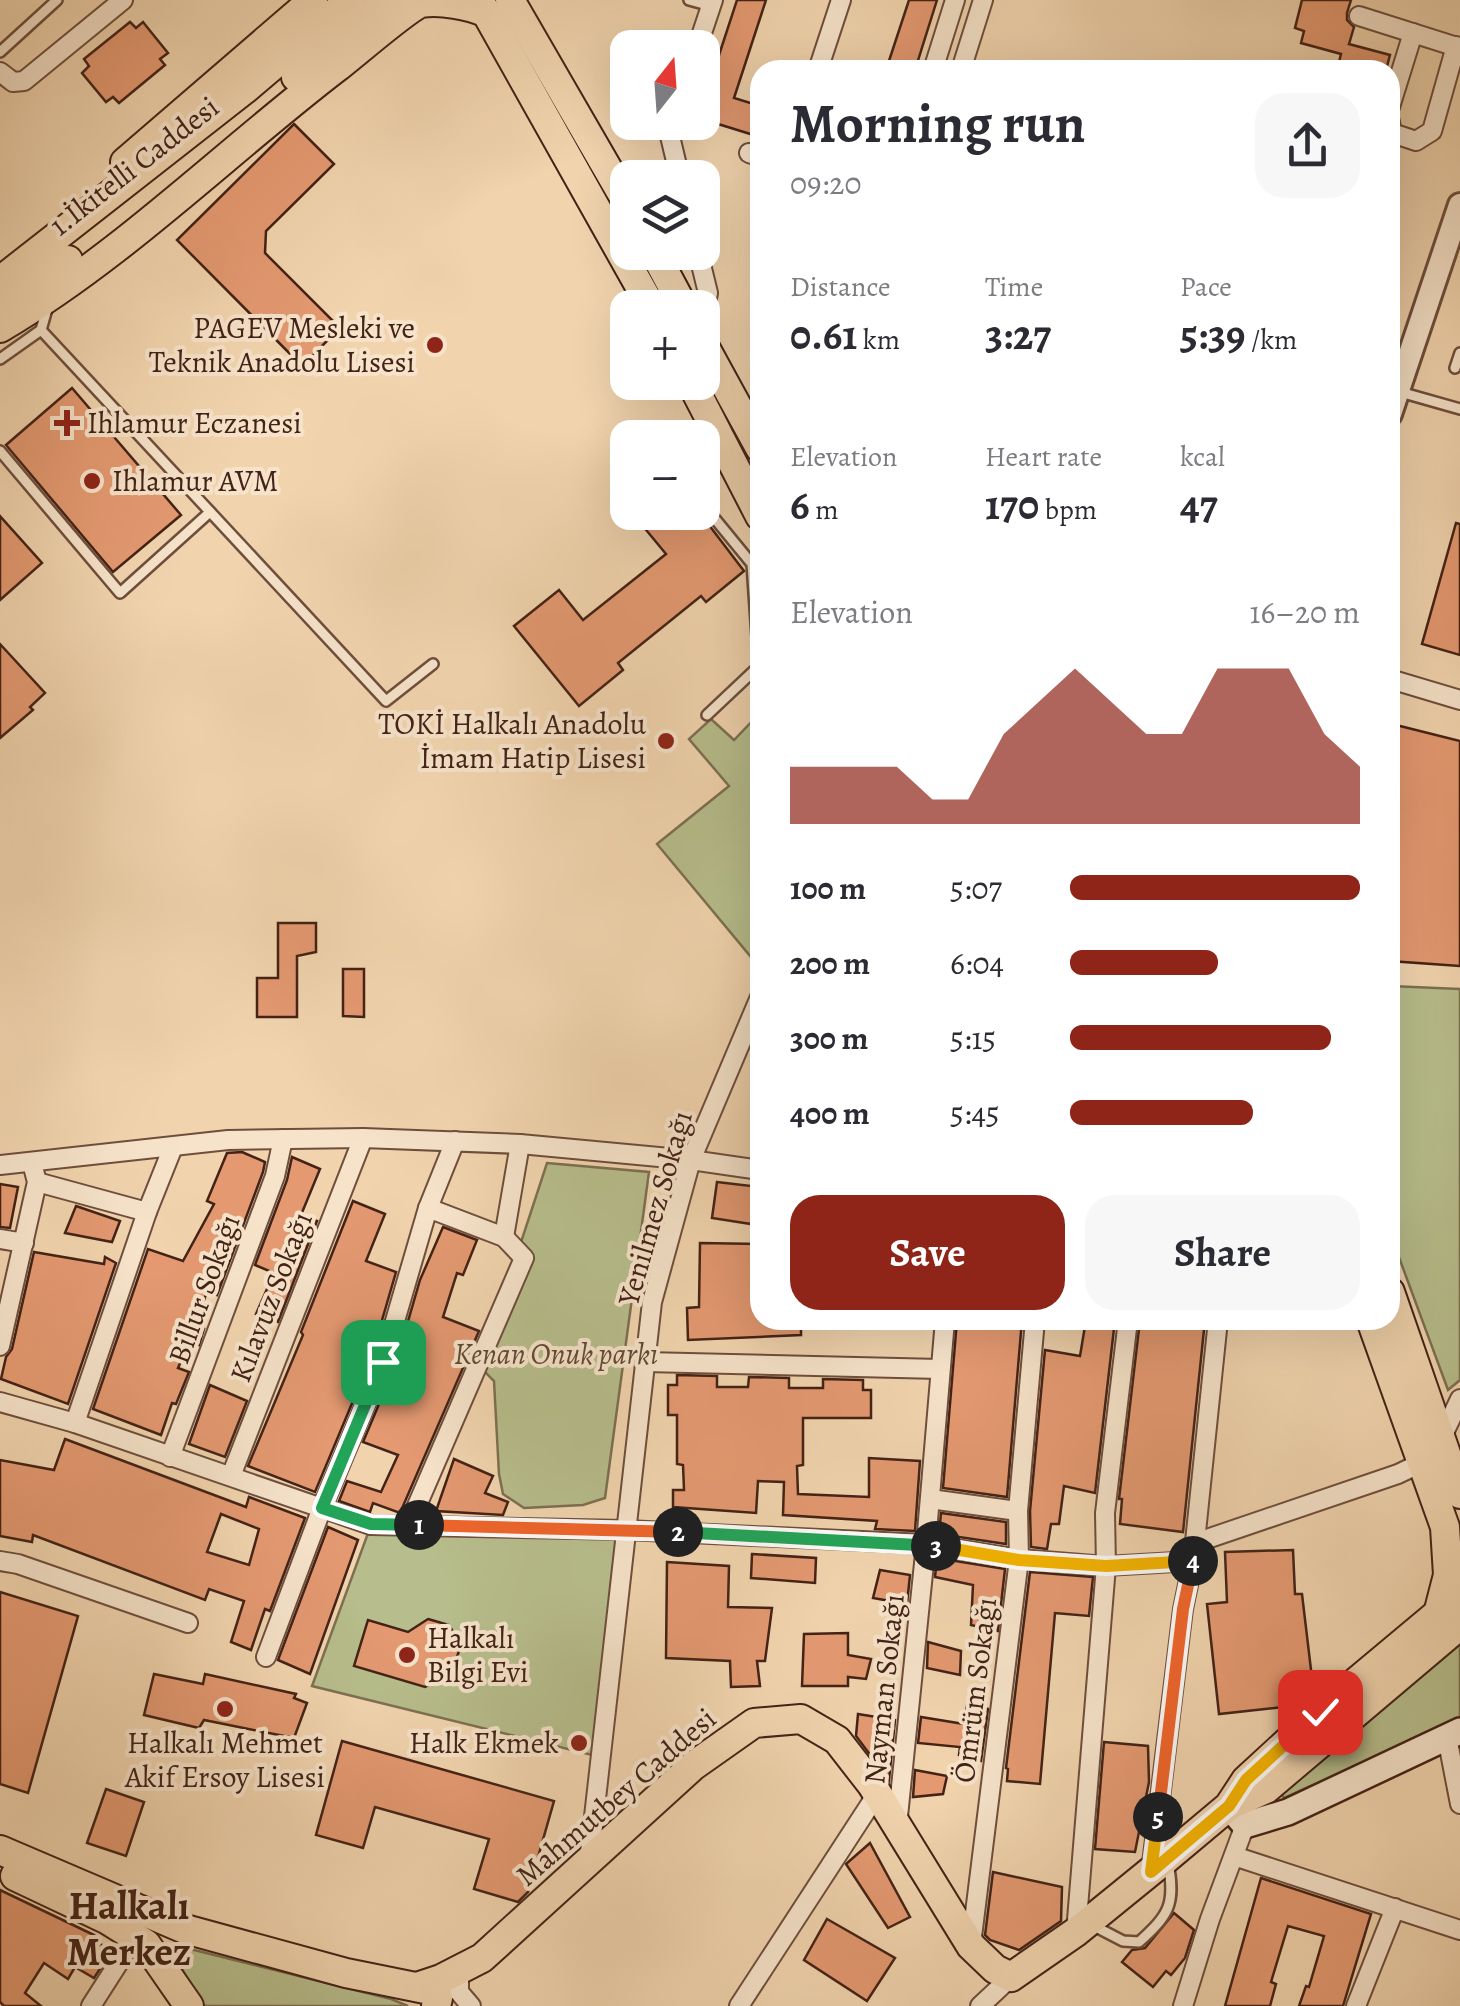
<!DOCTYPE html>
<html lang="en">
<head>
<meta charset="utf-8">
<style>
  body { margin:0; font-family:Alegreya,serif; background:#f7f7f7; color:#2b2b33; height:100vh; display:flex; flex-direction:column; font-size:38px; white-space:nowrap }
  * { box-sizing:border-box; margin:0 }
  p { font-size:32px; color:#7c7c81 }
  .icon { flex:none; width:55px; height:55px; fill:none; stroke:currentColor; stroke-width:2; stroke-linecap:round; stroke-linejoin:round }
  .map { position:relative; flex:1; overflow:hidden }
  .sheet { position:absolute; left:750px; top:60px; width:650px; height:1270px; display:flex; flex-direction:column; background:#fff; border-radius:30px; box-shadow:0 10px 40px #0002 }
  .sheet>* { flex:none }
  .needle { width:65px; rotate:17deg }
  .fabs { position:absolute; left:610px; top:30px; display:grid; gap:20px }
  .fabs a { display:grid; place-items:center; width:110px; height:110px; border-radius:20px; background:#fff; box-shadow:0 10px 40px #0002; font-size:50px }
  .pin { position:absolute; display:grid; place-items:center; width:85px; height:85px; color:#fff; margin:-42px; border-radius:20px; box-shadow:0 5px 15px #0006 }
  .km { position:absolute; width:50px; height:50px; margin:-25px; border-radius:50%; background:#222; color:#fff; font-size:28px; line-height:50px; text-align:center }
  .round { display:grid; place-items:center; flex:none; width:105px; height:105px; border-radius:30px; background:#f7f7f7 }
  .overview { display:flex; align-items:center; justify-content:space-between; height:170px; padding:0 40px }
  h1 { font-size:55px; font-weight:600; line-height:75px }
  .stats { display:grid; grid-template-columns:repeat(3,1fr); gap:15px; height:170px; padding:10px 40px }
  .stats div { display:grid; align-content:center }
  .stats b { font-size:42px; font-weight:600 }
  .stats small { font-size:28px; font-weight:400 }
  .stats p { font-size:28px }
  .chart { height:280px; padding:20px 40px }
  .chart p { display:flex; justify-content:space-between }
  .chart svg { width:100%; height:180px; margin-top:10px; fill:#8f2418; opacity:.7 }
  .action { display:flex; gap:20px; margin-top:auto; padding:20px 40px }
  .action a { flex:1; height:115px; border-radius:30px; background:#8f2418; color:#fff; font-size:40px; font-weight:600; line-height:115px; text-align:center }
  .action a+a { background:#f7f7f7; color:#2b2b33 }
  ul { padding:0 40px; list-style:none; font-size:32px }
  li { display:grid; grid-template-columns:160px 120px 1fr; align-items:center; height:75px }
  li i { height:25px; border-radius:12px; background:#8f2418 }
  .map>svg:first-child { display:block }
</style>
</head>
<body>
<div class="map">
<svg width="1460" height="2006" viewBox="0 0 1460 2006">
  <rect width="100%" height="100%" fill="#f1d4ae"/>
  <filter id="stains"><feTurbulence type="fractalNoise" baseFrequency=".002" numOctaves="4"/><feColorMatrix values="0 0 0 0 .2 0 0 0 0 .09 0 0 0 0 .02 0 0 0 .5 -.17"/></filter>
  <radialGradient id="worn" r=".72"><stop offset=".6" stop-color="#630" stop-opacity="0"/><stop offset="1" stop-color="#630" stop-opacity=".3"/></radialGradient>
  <g fill="#b7bd8c" stroke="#7d7052" stroke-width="2.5">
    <path d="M760,713V942L751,957L657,844L729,786L689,739L711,719L734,740Z"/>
    <path d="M1390,986L1460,989V1380L1448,1390L1390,1233Z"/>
    <path d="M547,1163L649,1172L605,1498L583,1505L524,1508L503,1494L499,1474L494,1381L480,1367Z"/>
    <path d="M371,1525L626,1530L600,1757L312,1686Z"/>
    <path d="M1460,1640V1719L1284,1798L1280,1792Z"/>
    <path d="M178,1946L391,1999L408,2006H204L171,1951Z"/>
  </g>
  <g fill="#e49971" stroke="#432217" stroke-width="2.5" fill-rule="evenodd">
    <path d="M737,0H766L734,98L760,106V137L702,119V107Z"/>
    <path d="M909,0H937L915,70H886Z"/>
    <path d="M1302,0H1351L1347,13V20L1354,27L1349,44L1390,55L1386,70H1337L1341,54L1301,43L1304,31L1295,28Z"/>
    <path d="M130,22L136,28L143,22L151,32L168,53L160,59L165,65L119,103L113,97L106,102L82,73L89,66L84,59Z"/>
    <path d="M294,124L334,164L266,231L265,253L340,328L302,366L177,240Z"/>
    <path d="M72,388L181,515L113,572L6,445Z"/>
    <path d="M658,512H699L744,571L706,602L701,596L618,663L623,670L579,706L514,626L559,590L583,620L666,554L642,525Z"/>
    <path d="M0,516L42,563L0,600Z"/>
    <path d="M1456,523L1460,524V655L1422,644Z"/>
    <path d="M0,644L45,693L30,707L33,710L0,738Z"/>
    <path d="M1396,725L1460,741V966L1390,961V731Z"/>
    <path d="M278,923H316V952L297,956V1017H257V978H278Z"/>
    <path d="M343,969H364V1017L343,1016Z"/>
    <path d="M242,1152L265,1162L263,1172L217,1295L207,1291L195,1327L204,1329L199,1345L190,1341L178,1368L189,1372L176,1404L172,1403L161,1435L93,1409L148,1249L183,1261L214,1204L207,1201L227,1153Z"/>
    <path d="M292,1157L320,1169L301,1215L317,1221L278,1322L256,1314L274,1273L255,1265L287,1180Z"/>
    <path d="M717,1182L760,1187V1212L753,1211L751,1224L712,1218Z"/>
    <path d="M0,1184L18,1187L10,1228L0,1227Z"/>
    <path d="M353,1201L385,1214L366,1261L396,1272L371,1358L315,1492L248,1466L303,1335L301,1332Z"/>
    <path d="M76,1206L120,1221L112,1242L65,1233Z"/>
    <path d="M443,1227L477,1240L463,1275L457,1273L443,1317L479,1331L400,1513L373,1503L370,1512L339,1501L347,1481L381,1492L398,1455L363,1442L395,1366L420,1280Z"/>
    <path d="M700,1243L760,1244V1320H801V1335L688,1340L687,1308L699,1307Z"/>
    <path d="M34,1252L104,1264L105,1257L116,1263L68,1404L1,1379L6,1357L12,1349Z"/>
    <path d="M957,1320H1022L1007,1497L943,1488Z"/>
    <path d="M1086,1320H1115L1095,1493L1064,1486L1059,1524H1051L1047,1549L1031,1547L1030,1511L1045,1350L1080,1356Z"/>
    <path d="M1140,1320H1205L1183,1532L1120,1524L1122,1499H1119Z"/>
    <path d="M677,1375L717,1376V1387H748L749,1377L789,1378V1388H823V1379L863,1380V1390H871V1418H803V1465L797,1466L798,1494L869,1497V1458L920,1461L915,1531L875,1529L877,1521L783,1515L784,1482L758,1481L756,1513L673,1507V1490H684L683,1465L677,1464V1415H668V1385H677Z"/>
    <path d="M210,1385L247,1401L225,1457L189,1444Z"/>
    <path d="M65,1439L246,1507L249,1497L305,1518L270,1611L265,1609L251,1650L231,1642L244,1601L209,1589L205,1600L33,1535L32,1542L0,1536V1460L54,1470ZM221,1514L259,1529L249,1565L207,1552Z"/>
    <path d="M454,1459L493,1476L485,1493L508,1502L503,1515L436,1511Z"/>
    <path d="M941,1513L1006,1522V1544L939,1534Z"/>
    <path d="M328,1527L358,1540L310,1674L278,1660Z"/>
    <path d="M1293,1550L1295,1594H1302L1314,1695L1302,1705L1219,1714L1207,1604L1227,1602L1225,1552Z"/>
    <path d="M752,1554L816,1558L815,1583L751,1578Z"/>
    <path d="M937,1558L1005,1569L998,1631L971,1625L973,1585L935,1577Z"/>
    <path d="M667,1562L729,1566L728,1607L772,1608L765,1661H757L760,1686L731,1687L730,1661L666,1658Z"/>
    <path d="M880,1570L910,1575L907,1604L873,1598Z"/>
    <path d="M1030,1572L1093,1577L1089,1616L1055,1613L1040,1784L1007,1781L1008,1769L1006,1768Z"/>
    <path d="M0,1592L78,1616L28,1793L0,1784Z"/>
    <path d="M428,1619L449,1625L461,1645L451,1675L425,1687L354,1666L368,1620L408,1632Z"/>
    <path d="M848,1633V1655L871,1659L866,1679L848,1677V1686H802L804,1634Z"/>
    <path d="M928,1642L961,1651L960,1675L927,1668Z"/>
    <path d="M154,1674L203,1684L205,1674L296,1694L294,1698L307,1703L294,1738L204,1720L199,1728L144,1715Z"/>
    <path d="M967,1704L988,1709L981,1761L959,1755L960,1747L918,1743L921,1717L964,1724Z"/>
    <path d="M858,1714L895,1720L889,1780L856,1736Z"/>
    <path d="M342,1741L554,1801L528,1892L518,1902L474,1889L489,1839L375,1807L363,1848L316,1835Z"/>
    <path d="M1104,1742L1148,1746L1149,1782L1135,1852L1095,1849Z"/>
    <path d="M915,1770L947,1776L943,1794L913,1797Z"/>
    <path d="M106,1789L144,1802L126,1856L87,1843Z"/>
    <path d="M870,1843L910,1917L888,1928L846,1864Z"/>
    <path d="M993,1872L1062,1887L1061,1921L1019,1950L990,1940L985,1935Z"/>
    <path d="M1261,1878L1371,1914L1343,2006H1299L1306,1986L1309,1987L1324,1936L1288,1926L1271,1982L1276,1984L1270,2006H1225Z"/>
    <path d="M0,1890L94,1935L93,1938L111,1952L94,1978L75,1967L68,1979L44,1963L25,1993L41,2006H4L0,2002Z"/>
    <path d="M1174,1913L1194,1930L1185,1958L1171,1975L1166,1971L1153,1987L1122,1962L1132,1950L1145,1948Z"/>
    <path d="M827,1919L895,1958L867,2001L804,1960Z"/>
  </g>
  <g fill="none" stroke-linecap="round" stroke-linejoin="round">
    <defs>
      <g id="service">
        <path d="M689,0L711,6"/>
        <path d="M0,52L57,0"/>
        <path d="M41,330L386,701L433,664"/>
        <path d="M0,359L41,330L47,309"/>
        <path d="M1455,368L1460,353"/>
        <path d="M1400,392L1460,409"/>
        <path d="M0,451L120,593L210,512"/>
        <path d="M702,475L725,454"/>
        <path d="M702,503L752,564L759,666L707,715"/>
        <path d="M1094,1926L1123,1941L1139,1942C1169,1915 1176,1904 1168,1863"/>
      </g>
      <g id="minor">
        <path d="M1359,16L1460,48"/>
        <path d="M697,48L713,0"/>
        <path d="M818,70L841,0"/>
        <path d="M933,70L955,0"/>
        <path d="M961,70L983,0"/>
        <path d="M0,72L13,82L24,81L123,0"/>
        <path d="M1390,107L1413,33"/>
        <path d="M672,122L669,132L680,178"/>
        <path d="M1390,122L1392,133L1416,141L1432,131L1456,46"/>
        <path d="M749,153L760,157"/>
        <path d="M698,252L708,293L702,325"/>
        <path d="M1390,679L1460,700"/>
        <path d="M0,1165L228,1140L363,1138L520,1144L691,1160L760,1170"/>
        <path d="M37,1182L147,1212"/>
        <path d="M504,1237L520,1144"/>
        <path d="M0,1239L24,1243"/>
        <path d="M0,1346L37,1182L32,1163"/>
        <path d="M645,1362L940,1369"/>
        <path d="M0,1402L75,1423L371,1525L626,1530L926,1544L1019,1559L1106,1566L1193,1561"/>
        <path d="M75,1423L147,1212L173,1147"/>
        <path d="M1441,1439L1460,1399"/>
        <path d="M170,1457L275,1176L283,1139"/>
        <path d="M231,1476L363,1138"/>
        <path d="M930,1499L1018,1511"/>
        <path d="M409,1524L524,1258L504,1237L428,1208"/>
        <path d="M1195,1543L1398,1474L1423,1462"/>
        <path d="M0,1561L18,1564L188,1623"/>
        <path d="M266,1657L322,1508L383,1362L428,1208L455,1141"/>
        <path d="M1447,1737L1460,1804"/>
        <path d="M897,1826L926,1544L945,1320"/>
        <path d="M1234,1856L1460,1930"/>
        <path d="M589,1861L652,1302L691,1160L760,997"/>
        <path d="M1151,1872L1183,1609L1193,1561L1218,1320"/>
        <path d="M1076,1932L1106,1566L1105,1513L1128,1320"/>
        <path d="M971,1945L1019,1559L1018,1511L1035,1320"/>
        <path d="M459,1981V1992L471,2006"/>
        <path d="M91,2006L135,1937"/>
        <path d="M739,2006L877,1794"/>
        <path d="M980,2006L1011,1977"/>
        <path d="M1183,2006L1210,1919L1245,1825"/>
        <path d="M1356,2006L1395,1908"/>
      </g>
      <path id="tertiary" d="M1390,414L1460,205"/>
      <path id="secondary" d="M1229,1806L1245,1825L1288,1812L1460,1731"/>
      <g id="primary">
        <path d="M479,0L652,308"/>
        <path d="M510,0L628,204"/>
        <path d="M296,77L386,0"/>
        <path d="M125,162L313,0"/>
        <path d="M654,252L684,308"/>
        <path d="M0,281L244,90L350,0"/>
        <path d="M0,309L68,260"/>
        <path d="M0,328C122,256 224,154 336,68C352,56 407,8 421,3C441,0 469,5 487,13"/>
        <path d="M702,342L760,448"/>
        <path d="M691,382L760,516"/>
        <path d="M1390,1292L1460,1494"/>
        <path d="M1371,1320L1445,1527L1448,1575L1438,1614"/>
        <path d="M1230,1805L1266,1789L1460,1625"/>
        <path d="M0,1850L185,1929L346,1973L430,1990L438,1998L436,2006"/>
        <path d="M15,1876L106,1919L146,1944L189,2006"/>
        <path d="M417,1987L441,1979L482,1958L693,1766L754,1723L801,1719L837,1740L872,1785L971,1946L995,1969L1011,1977L1076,1932L1167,1858L1229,1806L1246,1780L1320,1712L1460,1595"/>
      </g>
    </defs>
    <use href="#service" stroke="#6e4e3d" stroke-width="14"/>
    <use href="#minor" stroke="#6e4e3d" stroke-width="22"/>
    <use href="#tertiary" stroke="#6e4e3d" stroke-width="28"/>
    <use href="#secondary" stroke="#432217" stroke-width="30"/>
    <use href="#primary" stroke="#432217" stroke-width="32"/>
    <use href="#service" stroke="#f6e3ca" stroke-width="9"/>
    <use href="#minor" stroke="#f6e3ca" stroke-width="18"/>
    <use href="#tertiary" stroke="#f6e3ca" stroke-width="22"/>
    <use href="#secondary" stroke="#f6e3ca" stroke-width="25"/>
    <use href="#primary" stroke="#f1d4ae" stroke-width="28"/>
  </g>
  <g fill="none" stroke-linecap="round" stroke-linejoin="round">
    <defs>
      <path id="split-1" d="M383,1362L322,1508L371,1524L419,1525"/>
      <path id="split-2" d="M419,1525L678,1532"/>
      <path id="split-3" d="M678,1532L936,1546"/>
      <path id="split-4" d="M936,1546L1019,1560L1106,1566L1193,1561"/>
      <path id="split-5" d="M1158,1817L1183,1609L1193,1561"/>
      <path id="split-6" d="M1158,1817L1151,1872L1229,1806L1246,1780L1320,1712"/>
    </defs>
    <use href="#split-1" stroke="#fff" stroke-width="20"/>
    <use href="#split-2" stroke="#fff" stroke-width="20"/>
    <use href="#split-3" stroke="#fff" stroke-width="20"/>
    <use href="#split-4" stroke="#fff" stroke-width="20"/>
    <use href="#split-5" stroke="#fff" stroke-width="20"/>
    <use href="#split-6" stroke="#fff" stroke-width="20"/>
    <use href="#split-1" stroke="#22a559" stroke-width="12"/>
    <use href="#split-2" stroke="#f0652b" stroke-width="12"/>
    <use href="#split-3" stroke="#22a559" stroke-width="12"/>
    <use href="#split-4" stroke="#f5b400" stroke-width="12"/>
    <use href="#split-5" stroke="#f0652b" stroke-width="12"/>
    <use href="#split-6" stroke="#f5b400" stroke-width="12"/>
  </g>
  <g fill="#8f2418" stroke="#f6e3ca" stroke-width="4">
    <circle cx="435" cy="345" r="10"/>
    <path d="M62 408h10v10h10v10h-10v10h-10v-10h-10v-10h10z"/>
    <circle cx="92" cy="481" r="10"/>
    <circle cx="666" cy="741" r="10"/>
    <circle cx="407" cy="1655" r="10"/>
    <circle cx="225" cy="1709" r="10"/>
    <circle cx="579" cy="1743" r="10"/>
  </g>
  <g text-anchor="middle" stroke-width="8" stroke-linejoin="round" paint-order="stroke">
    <g font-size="30" fill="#432217" stroke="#f6e3ca">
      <text transform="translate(134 166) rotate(-38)" y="10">1.İkitelli Caddesi</text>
      <text transform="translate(655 1208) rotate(-74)" y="10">Yenilmez Sokağı</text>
      <text transform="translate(204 1289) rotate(-70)" y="10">Billur Sokağı</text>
      <text transform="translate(271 1297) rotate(-69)" y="10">Kılavuz Sokağı</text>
      <text transform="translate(884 1689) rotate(-84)" y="10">Nayman Sokağı</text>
      <text transform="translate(975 1690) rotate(-83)" y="10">Ömrüm Sokağı</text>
      <text transform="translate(616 1797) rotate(-41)" y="10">Mahmutbey Caddesi</text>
    </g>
    <g font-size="30" fill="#432217" stroke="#f6e3ca" text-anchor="end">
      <text x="415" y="338">PAGEV Mesleki ve<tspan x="415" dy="34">Teknik Anadolu Lisesi</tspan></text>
      <text x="87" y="433" text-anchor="start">Ihlamur Eczanesi</text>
      <text x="112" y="491" text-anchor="start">Ihlamur AVM</text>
      <text x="646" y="734">TOKİ Halkalı Anadolu<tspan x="646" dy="34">İmam Hatip Lisesi</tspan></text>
      <text x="427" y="1648" text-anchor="start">Halkalı<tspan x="427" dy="34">Bilgi Evi</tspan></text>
      <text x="225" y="1753" text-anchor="middle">Halkalı Mehmet<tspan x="225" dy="34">Akif Ersoy Lisesi</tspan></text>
      <text x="559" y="1753">Halk Ekmek</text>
    </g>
    <g font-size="30" font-style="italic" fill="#604934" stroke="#f6e3ca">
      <text x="556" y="1364">Kenan Onuk parkı</text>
    </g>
    <g font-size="40" font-weight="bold" fill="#432217" stroke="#f6e3ca">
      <text x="129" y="1919">Halkalı<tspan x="129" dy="46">Merkez</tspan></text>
    </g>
  </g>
  <rect width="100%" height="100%" filter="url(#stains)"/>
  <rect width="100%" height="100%" fill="url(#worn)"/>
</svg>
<div class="fabs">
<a><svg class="needle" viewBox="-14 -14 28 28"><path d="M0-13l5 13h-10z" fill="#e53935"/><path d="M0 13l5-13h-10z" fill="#7c7c81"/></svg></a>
<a><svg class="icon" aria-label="layers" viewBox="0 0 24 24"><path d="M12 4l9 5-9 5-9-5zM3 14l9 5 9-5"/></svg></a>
<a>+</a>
<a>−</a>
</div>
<div class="pin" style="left:383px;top:1362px;background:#1e9e55"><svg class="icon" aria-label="arrive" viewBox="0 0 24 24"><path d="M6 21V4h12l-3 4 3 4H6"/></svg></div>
<div class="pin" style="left:1320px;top:1712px;background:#d93025"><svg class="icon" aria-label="check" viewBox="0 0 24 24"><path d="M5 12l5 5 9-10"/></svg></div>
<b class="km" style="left:419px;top:1525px">1</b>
<b class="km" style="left:678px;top:1532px">2</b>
<b class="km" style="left:936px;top:1546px">3</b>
<b class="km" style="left:1193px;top:1561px">4</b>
<b class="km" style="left:1158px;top:1817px">5</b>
<section class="sheet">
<div class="overview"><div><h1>Morning run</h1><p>09:20</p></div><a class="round"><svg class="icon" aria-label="share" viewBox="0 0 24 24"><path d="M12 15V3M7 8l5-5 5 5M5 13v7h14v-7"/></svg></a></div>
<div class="stats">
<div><p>Distance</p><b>0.61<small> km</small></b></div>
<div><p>Time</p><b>3:27</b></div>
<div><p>Pace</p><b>5:39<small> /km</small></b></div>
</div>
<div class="stats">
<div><p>Elevation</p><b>6<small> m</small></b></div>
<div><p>Heart rate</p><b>170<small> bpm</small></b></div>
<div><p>kcal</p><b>47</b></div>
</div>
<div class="chart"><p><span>Elevation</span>16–20 m</p>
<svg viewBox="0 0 160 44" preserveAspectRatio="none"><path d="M0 44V30L10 30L20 30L30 30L40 38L50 38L60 22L70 14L80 6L90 14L100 22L110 22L120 6L130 6L140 6L150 22L160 30V44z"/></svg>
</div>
<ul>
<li><b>100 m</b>5:07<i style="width:100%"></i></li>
<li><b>200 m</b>6:04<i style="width:51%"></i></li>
<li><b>300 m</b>5:15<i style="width:90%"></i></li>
<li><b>400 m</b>5:45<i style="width:63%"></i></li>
</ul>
<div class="action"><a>Save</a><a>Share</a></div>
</section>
</div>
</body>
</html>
